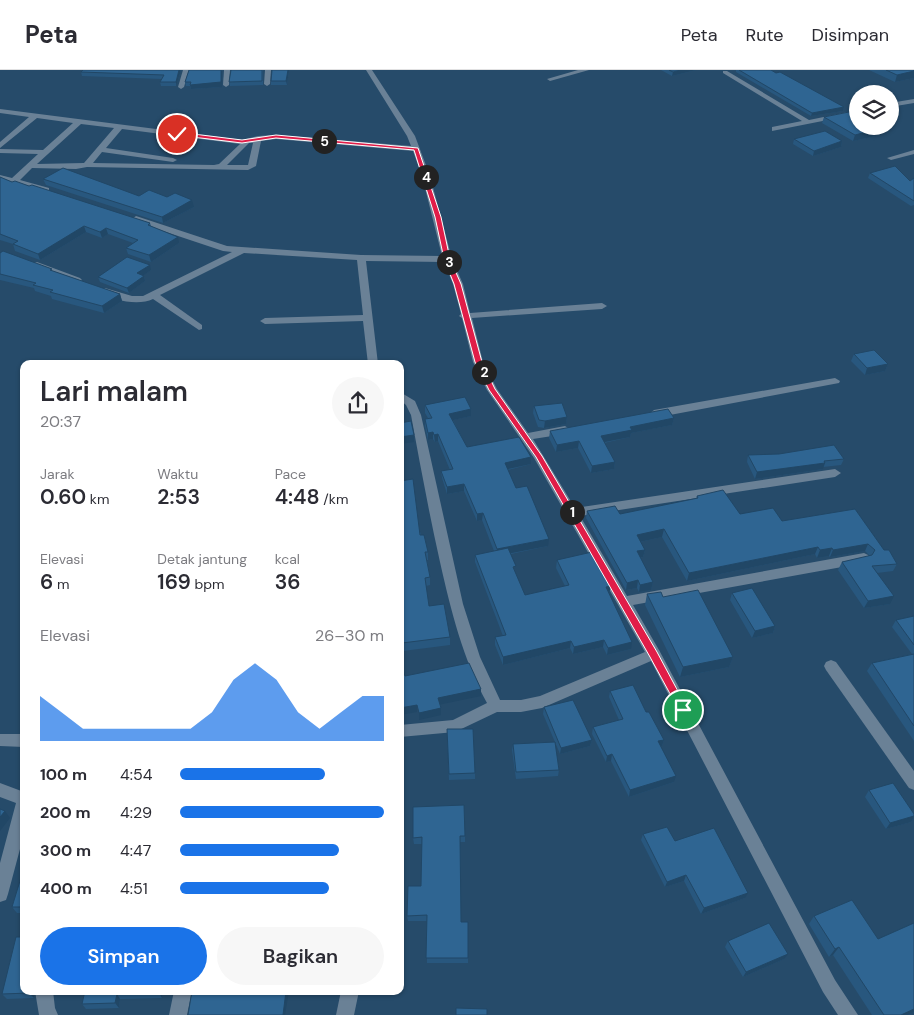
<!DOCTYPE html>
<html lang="id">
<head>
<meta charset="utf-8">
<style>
  body { margin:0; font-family:"DM Sans",sans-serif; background:#f7f7f7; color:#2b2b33; height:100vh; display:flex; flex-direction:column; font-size:19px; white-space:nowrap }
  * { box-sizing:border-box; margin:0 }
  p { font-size:16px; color:#7c7c81 }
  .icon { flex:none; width:28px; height:28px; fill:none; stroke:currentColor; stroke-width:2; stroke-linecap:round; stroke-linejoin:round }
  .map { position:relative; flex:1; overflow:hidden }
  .panel { position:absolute; left:20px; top:290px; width:384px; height:635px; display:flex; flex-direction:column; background:#fff; border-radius:10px; box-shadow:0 1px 4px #0004 }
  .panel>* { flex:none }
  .fabs { position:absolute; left:849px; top:15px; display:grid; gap:10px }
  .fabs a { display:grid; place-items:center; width:50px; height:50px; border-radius:50%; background:#fff; box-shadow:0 1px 4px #0004; font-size:25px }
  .pin { position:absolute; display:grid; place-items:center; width:42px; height:42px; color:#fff; margin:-21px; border:2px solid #fff; border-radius:50%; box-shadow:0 1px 5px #0007 }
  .km { position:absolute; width:25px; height:25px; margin:-12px; border-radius:50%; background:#222; color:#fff; font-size:14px; line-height:25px; text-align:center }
  .round { display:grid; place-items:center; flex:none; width:52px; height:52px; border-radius:26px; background:#f7f7f7 }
  .summary { display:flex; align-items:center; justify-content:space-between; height:85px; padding:0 20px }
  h1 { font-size:28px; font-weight:600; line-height:38px }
  .figures { display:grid; grid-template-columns:repeat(3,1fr); gap:8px; height:85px; padding:5px 20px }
  .figures div { display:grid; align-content:center }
  .figures b { font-size:21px; font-weight:600 }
  .figures small { font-size:14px; font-weight:400 }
  .figures p { font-size:14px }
  .chart { height:140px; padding:10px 20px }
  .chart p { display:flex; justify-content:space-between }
  .chart svg { width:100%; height:90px; margin-top:5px; fill:#1a73e8; opacity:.7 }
  .cta { display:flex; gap:10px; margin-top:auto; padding:10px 20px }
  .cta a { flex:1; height:58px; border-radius:30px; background:#1a73e8; color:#fff; font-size:20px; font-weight:600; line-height:58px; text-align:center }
  .cta a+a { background:#f7f7f7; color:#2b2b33 }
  ul { padding:0 20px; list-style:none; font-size:16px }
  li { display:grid; grid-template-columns:80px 60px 1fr; align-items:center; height:38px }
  li i { height:12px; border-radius:6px; background:#1a73e8 }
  header { display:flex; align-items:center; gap:30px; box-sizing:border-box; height:70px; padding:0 25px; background:#fff; border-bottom:1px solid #e1e1e2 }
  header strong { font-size:24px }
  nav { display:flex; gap:28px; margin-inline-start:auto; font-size:18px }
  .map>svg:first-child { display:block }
</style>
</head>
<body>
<header>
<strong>Peta</strong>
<nav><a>Peta</a><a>Rute</a><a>Disimpan</a></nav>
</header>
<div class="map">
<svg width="914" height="945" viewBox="0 0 914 945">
  <rect width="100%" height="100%" fill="#264b6a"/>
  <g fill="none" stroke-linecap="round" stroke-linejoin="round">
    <g fill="#6a8196" fill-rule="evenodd">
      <path d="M183,0H189L184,17L181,19L178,17Z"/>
      <path d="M224,0H230L229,15L226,17L223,15Z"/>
      <path d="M265,0H271L270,14L267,16L264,14Z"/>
      <path d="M366,0H372L415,66L430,106L452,189L463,214L470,243L602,233L607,236L602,239L472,248L483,292L497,319L528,363L565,356L571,360L565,364L533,369L575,438L835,399L841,403L835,407L580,446L627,526L864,483L868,485L870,488L868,491L864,493L633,535L659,580L835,910L858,945H838L823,922L651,591L542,638L521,642H497L455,662L400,667V655L453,650L487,633C463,589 451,541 440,492C429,443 420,394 411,345L406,335L400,330V322L415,331L421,345L463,534L480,587L500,630H521L540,626L645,582L534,388L487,320L473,292L462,248L459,246L461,244L453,214L444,192L366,191L378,294H368L363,251L265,254L260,251L265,248L363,245L357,190L244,183L160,225L202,255V259L199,260L153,229C139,236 112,231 100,221L105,218L132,226H143L232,182L223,181L133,151L132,149L136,146L227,176L361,185L442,186L422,106L413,81L276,69L261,71L256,96L248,100L87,97L76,99L32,98L20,110L49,118V122H46L0,110V105L12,108L38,84L0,83V79L43,80L73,53L37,48L0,78V72L29,47L0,43V39L242,70L258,66L276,65L411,76L407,66ZM81,54L114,58L84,93L37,94ZM122,59L240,74L219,94L214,95L93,93L102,82L173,92L177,90L173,88L106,78ZM249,73H253L248,95H227Z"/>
      <path d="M578,0H589L550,11L547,9Z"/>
      <path d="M723,1H727L809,50L858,40V44L772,61V57L802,51L723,3Z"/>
      <path d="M914,29V33L890,37V33Z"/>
      <path d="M914,80V84L891,90L887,88Z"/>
      <path d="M37,192L80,208L82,210L80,212H74L34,197V193Z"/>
      <path d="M835,308L840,311L839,313L654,348L649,344L654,340Z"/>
      <path d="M831,590L836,592L914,701V720L909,718L826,600L824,596L826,592Z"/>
      <path d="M0,664H24V677L0,676Z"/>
      <path d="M0,713L24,722V764L8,824L6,830L0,832V793L16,733L0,727Z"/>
      <path d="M35,921H53L55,938L58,945H39Z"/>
      <path d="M174,921H192L187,945H169Z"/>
      <path d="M341,921H359L354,945H336Z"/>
    </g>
  </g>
  <g fill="#28577e">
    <path d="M181,0L176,16H161L160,12L162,9L82,6L81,2Z"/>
    <path d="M189,0H222V17L191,19L190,16H186L185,12Z"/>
    <path d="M231,0H263V15L230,16L229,12Z"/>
    <path d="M289,0L287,15H271V11Z"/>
    <path d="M661,0H696L672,6Z"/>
    <path d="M736,0H771L844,37L843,41L811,46L736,2Z"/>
    <path d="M869,0H914V8L895,12Z"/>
    <path d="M824,47L858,56H875L874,58L878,59L876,66L853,71L822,53Z"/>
    <path d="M794,69L842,71L841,77L813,86L793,74Z"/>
    <path d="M870,103L910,111L914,108V135L911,136L868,108Z"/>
    <path d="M0,107L12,112L29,116L150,153L151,156L179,173L151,192L128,184L126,178L133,173L108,164L102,168L86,162L40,190L15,181L13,174L0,170Z"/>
    <path d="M43,109L139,126L194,137L163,153L46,115Z"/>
    <path d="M0,183L120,224L122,231L104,243L52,229L51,226L35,221L34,218L0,210Z"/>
    <path d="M151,200L143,205L144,206L145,211L129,223L100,212L98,207Z"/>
    <path d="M854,284L888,294L885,301L865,305L851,291Z"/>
    <path d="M425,335L471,339V346L453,350L467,377L531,394L508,400L516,418L548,476L511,484L515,503L525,525L565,516L556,498L557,490L611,516L609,523L631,579L607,585L603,577L573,584L570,578L503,595L495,575V567L503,566L475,492V485L494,481L482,450L477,451L464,421L447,424L442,408L441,401L450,400L438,371L435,372L433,369L428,370L425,356V349L428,348L425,343Z"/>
    <path d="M534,336L567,347L566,354L544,358L538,357L533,343Z"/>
    <path d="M674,348L672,355L631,363L630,367L604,373L615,392L614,399L591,403L578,378L556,382L549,368L550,361Z"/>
    <path d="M748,385L844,389L841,395L823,397V399L755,409L747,392Z"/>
    <path d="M400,411L428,482V490H427L430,507V515L426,516L429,536L450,567V575L403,581L400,560Z"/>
    <path d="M697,426L740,444L782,451L855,439L884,480L897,494L893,501L877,503L890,534L864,538L838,500L842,492L870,486L865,481L830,487L829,486L817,488L815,484L687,511L662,467L640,472L645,480L643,487L640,488L653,512L651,520L639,522L637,518L626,520L586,448L587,441L620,444L696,429Z"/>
    <path d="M732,523L775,556L773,563L752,568L730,530Z"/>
    <path d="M647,524L663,527L733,587L729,597L680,607L645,535Z"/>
    <path d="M914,546V671L867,601L872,593L912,584L892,557L896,550Z"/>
    <path d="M610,621L646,642L664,670L662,676L660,677L674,712L629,727L611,691L606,692L592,664L593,657L619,650L609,627Z"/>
    <path d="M544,637L592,670L590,676L560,684L555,672L559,700L558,706L516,709L512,680L513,674L555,672L543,644Z"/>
    <path d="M447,659L475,703V709L449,710Z"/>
    <path d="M869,720L914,744V747L911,752L886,759L865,727Z"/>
    <path d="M643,764L675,771L745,828L701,844L684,811L665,817L641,770Z"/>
    <path d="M465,766V772H460L461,852H468V893H427V851H408L407,846L421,816L422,774H414L413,768Z"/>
    <path d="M24,801V843H17L12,837Z"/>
    <path d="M814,846L878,869L914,853V942L908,945H872L833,885L829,887L809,854Z"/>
    <path d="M20,867L24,921H34V928L7,929L2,924Z"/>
    <path d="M728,871L784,889L743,907L725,877Z"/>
    <path d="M85,921H163L162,928L120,929L119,938L86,939L82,934Z"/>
  </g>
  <g fill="#214766">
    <path d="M179,0H181L176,16V12Z"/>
    <path d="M222,0V17L191,19L190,15Z"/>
    <path d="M288,0H289L287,15L286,11Z"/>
    <path d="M681,0H696L672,6L673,2Z"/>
    <path d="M914,1V8L895,12L897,5Z"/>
    <path d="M844,37L843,41L811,46L812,43Z"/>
    <path d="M871,56H875L873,60L878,59L876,66L853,71L855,65Z"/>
    <path d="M842,71L841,77L813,86L814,81Z"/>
    <path d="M192,130L194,137L163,153L162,147Z"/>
    <path d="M84,156L86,162L40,190L38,184Z"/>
    <path d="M106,158L108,164L102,168L100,162Z"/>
    <path d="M178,167L179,173L151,192L149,185Z"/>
    <path d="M150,195L151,200L138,209L137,203Z"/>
    <path d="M144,206L145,211L129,223L127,218Z"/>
    <path d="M120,224L122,231L104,243L102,236Z"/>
    <path d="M888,294L885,301L865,305L867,298Z"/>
    <path d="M471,339V346L449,351V344Z"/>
    <path d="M567,347L566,354L544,358L545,351Z"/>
    <path d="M674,348L672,355L631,363L630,367L600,373L601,366L630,357Z"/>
    <path d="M433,362V369L428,370V363Z"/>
    <path d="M438,364V371L435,372L434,365Z"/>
    <path d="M414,365V372L400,374V367Z"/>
    <path d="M579,371L578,378L556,382L557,375Z"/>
    <path d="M531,387V394L504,400L505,393Z"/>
    <path d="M615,392L614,399L591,403L592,396Z"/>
    <path d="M825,393L823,399L755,409L757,402Z"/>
    <path d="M464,414V421L447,424V417Z"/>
    <path d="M483,443L482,450L477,451V444Z"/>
    <path d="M664,459L662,467L635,473L637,465Z"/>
    <path d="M549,469L548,476L496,486L497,479Z"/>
    <path d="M868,474L865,481L830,487L833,480Z"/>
    <path d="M818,477L815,484L687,511L689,503Z"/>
    <path d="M832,478L829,486L817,488L820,480Z"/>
    <path d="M645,480L643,487L635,489L637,481Z"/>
    <path d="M638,510L637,518L626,520L627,513Z"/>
    <path d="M653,512L651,520L639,522L640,515Z"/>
    <path d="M611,516L609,523L606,517Z"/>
    <path d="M894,526L890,534L864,538L868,531Z"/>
    <path d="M775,556L773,563L752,568L755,561Z"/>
    <path d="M604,570L603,577L573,584L574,577Z"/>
    <path d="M571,571L570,578L503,595V587Z"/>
    <path d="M632,572L631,579L607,585L608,578Z"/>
    <path d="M733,587L729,597L680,607L683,597Z"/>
    <path d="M481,619V626L438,635V628Z"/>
    <path d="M417,635V642L400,645V638Z"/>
    <path d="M441,638V645L419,650V643Z"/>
    <path d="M592,670L590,676L560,684L561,678Z"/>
    <path d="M664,670L662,676L656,678L658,671Z"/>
    <path d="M612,684L611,691L606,692L607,686Z"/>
    <path d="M676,706L674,712L629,727L630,720Z"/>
    <path d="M5,741L10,748L0,761V747Z"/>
    <path d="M914,746V747L911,752L886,759L890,753Z"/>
    <path d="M686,805L684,811L665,817L667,812Z"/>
    <path d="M748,823L745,828L701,844L704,838Z"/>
    <path d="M839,877L833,885L829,887L835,879Z"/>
    <path d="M788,884L784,889L743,907L746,902Z"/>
    <path d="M29,921H34V928L29,923Z"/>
    <path d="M159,921H163L162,928L159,923Z"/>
    <path d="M286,921H289L285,945H283Z"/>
    <path d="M117,924L120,929L119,938L115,933Z"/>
    <path d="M914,939V942L908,945H901Z"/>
  </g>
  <g fill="#2f6592" stroke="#214766">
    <path d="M83,0H179L176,12H160L164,5L81,2Z"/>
    <path d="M189,0H221V12L190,15L191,12H185Z"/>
    <path d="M231,0H262V11L229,12Z"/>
    <path d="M272,0H288L286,11H271Z"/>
    <path d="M669,0H681L673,2Z"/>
    <path d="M739,0H771L776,3L780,2L844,37L812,43Z"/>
    <path d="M886,0H914V1L897,5Z"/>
    <path d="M854,41L858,44V56H872L878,59L855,65L824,47Z"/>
    <path d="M825,61L842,71L814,81L794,69Z"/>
    <path d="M895,96L910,111L914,108V131L870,103Z"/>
    <path d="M63,98L139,126L149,120L167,127L175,123L192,130L162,147L43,109Z"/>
    <path d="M0,107L12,112L15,111L29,116L32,115L150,153L148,155L178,167L149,185L126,178L138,170L106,158L100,162L84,156L38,184L13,174L18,171L0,164Z"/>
    <path d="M3,181L52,199L50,200L120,224L102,236L50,222L53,220L33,215L36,213L0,204V183Z"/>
    <path d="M127,187L150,195L137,203L144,206L127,218L98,207Z"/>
    <path d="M874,280L888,294L867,298L854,284Z"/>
    <path d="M465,327L471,339L449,344L467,377L519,367L531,387L505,393L516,418L527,416L549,469L497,479L483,443L477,444L464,414L447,417L441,401L453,399L438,364L434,365L433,362L428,363L425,349L432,348L425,335Z"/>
    <path d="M562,333L567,347L545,351L539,350L534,336Z"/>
    <path d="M668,339L674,348L630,357L632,360L601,366L615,392L592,396L579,371L557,375L550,361Z"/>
    <path d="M411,351L414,365L400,367V353Z"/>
    <path d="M834,375L844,389L824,391L825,393L757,402L748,385L779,384Z"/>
    <path d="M413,409L420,465H424L428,482H425L430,507L425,508L429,536L444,534L450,567L402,573L400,556V411Z"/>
    <path d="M723,420L740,444L773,438L782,451L855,439L884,480H889L897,494L872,496L894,526L868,531L842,492L872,485L875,480L868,474L833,480L832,478L820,480L818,477L689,503L664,459L637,465L645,480L637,481L653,512L640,515L638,510L627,513L587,441L615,436L620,444L698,428L697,426Z"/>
    <path d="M508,478L516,496L513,497L525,525L569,515L557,490L592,482L611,516L606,517L632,572L608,578L604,570L574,577L571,571L503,587L495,567L506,565L475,485Z"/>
    <path d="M752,518L775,556L755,561L732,523Z"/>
    <path d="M698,520L733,587L683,597L647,524L661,522L663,527Z"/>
    <path d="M914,546V575L896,550Z"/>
    <path d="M914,584V656L872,593Z"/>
    <path d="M469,593L481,619L438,628L441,638L419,643L417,635L400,638V601L403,600L405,606Z"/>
    <path d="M633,615L646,642H649L664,670L658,671L676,706L630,720L612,684L607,686L593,657L623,649L610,621Z"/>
    <path d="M573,630L592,670L561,678L544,637Z"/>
    <path d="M447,659H473L475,703L449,704Z"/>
    <path d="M555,672L559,700L516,702L513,674Z"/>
    <path d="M893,713L914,744V746L890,753L869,720Z"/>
    <path d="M464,735L465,766H460L461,852H468V888H426L427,845L407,846L408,816H421L422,767L413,768V737Z"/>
    <path d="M0,739L5,741L0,747Z"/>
    <path d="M667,757L675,771L714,758L748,823L704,838L686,805L667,812L643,764Z"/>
    <path d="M23,801H24V837H12Z"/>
    <path d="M852,830L878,869L914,853V939L901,945H884L839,877L835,879L814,846Z"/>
    <path d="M24,853V921H29V923L2,924L16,867H20Z"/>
    <path d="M769,853L788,884L746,902L728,871Z"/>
    <path d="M85,921H159V923L117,924L115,933L82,934Z"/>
    <path d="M192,921H286L283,945H188Z"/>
    <path d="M456,938L487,939V945H456Z"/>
  </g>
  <path fill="#e11d48" stroke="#fff" d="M177,62L242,70L276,65L418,78L441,147L450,189L461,214L482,292L495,319L542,386L657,582L688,640L686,642H680L650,587L536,387L489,320L475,292L454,214L444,189L435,147L414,80L276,68L242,73L176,65Z"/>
</svg>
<div class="fabs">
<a><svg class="icon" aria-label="layers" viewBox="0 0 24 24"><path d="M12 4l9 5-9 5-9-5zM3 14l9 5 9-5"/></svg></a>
</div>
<div class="pin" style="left:683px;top:640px;background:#1e9e55"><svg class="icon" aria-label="arrive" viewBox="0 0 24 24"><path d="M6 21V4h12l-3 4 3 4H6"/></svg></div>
<div class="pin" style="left:177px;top:64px;background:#d93025"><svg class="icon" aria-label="check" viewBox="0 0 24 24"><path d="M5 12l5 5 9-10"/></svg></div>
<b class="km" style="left:572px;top:442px">1</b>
<b class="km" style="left:484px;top:302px">2</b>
<b class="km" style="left:449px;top:192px">3</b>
<b class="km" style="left:426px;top:107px">4</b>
<b class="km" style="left:324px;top:71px">5</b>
<section class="panel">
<div class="summary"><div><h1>Lari malam</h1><p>20:37</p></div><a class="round"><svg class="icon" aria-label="share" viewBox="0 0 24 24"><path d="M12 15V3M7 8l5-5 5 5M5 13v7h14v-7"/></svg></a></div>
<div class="figures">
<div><p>Jarak</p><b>0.60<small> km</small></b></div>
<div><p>Waktu</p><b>2:53</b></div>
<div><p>Pace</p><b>4:48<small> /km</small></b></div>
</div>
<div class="figures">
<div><p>Elevasi</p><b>6<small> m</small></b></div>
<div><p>Detak jantung</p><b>169<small> bpm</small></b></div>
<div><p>kcal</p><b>36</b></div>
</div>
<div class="chart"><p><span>Elevasi</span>26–30 m</p>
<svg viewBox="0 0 160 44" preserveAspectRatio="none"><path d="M0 44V22L10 30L20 38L30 38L40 38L50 38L60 38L70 38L80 30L90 14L100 6L110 14L120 30L130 38L140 30L150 22L160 22V44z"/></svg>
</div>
<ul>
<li><b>100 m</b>4:54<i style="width:71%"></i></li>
<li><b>200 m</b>4:29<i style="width:100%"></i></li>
<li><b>300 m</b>4:47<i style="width:78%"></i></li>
<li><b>400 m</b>4:51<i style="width:73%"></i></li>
</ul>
<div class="cta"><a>Simpan</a><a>Bagikan</a></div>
</section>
</div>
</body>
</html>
